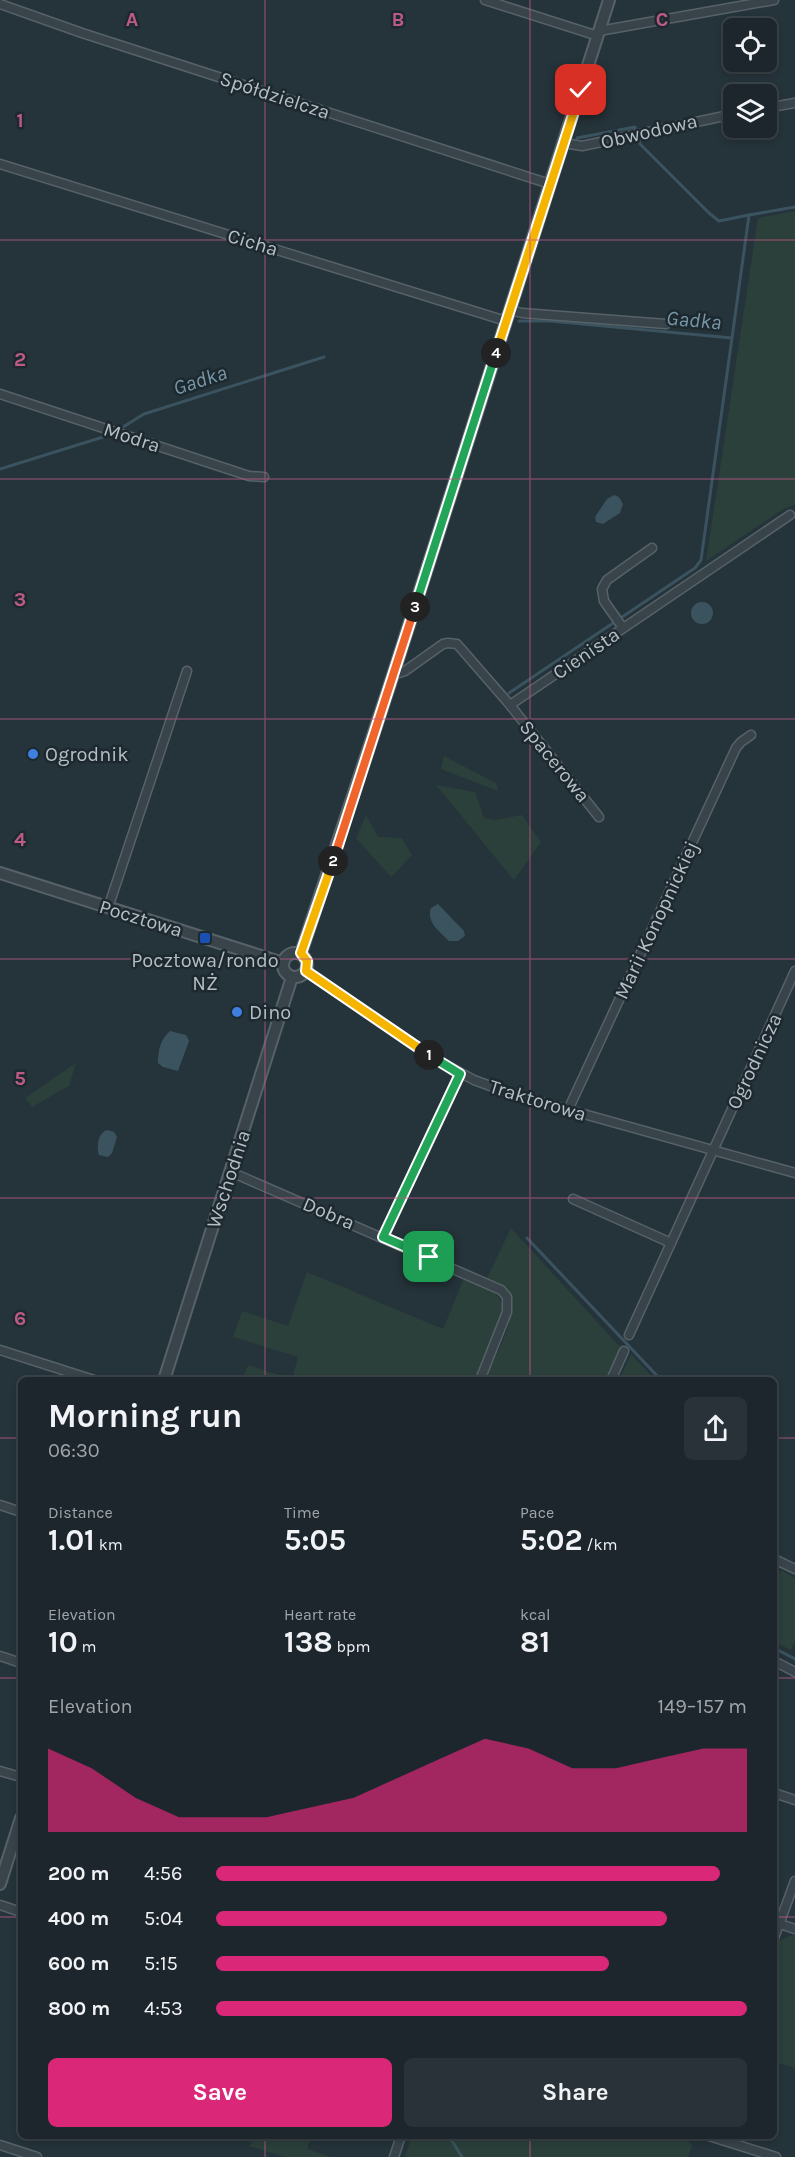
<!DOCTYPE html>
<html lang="en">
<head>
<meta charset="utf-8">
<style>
  body { margin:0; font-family:Karla,sans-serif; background:#293238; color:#f1f3f6; height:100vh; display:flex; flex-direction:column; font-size:22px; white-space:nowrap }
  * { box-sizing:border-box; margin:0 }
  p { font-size:20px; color:#a0a5a9 }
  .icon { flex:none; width:33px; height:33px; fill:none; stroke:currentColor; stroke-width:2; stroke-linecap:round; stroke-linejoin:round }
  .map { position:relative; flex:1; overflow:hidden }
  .details { position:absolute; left:18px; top:1377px; width:759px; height:762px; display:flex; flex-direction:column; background:#1c262c; border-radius:9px; box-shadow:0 3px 9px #0003,0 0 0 2px #3a4348 }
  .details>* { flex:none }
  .controls { position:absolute; left:723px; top:18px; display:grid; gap:12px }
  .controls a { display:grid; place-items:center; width:54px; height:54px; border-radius:9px; background:#1c262c; box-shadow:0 3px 9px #0003,0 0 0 2px #3a4348; font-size:30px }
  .pin { position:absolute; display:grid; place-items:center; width:51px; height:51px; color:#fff; margin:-26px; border-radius:12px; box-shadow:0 3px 9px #0006 }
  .km { position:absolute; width:30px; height:30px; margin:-15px; border-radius:50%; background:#222; color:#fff; font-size:16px; line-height:30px; text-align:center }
  .round { display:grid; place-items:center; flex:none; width:63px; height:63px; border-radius:9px; background:#293238 }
  .head { display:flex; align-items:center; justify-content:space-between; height:102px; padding:0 30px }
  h1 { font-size:33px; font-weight:700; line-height:45px }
  .metrics { display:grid; grid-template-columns:repeat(3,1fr); gap:9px; height:102px; padding:6px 30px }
  .metrics div { display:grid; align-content:center }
  .metrics b { font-size:30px; font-weight:700 }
  .metrics small { font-size:16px; font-weight:400 }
  .metrics p { font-size:16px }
  .chart { height:168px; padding:12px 30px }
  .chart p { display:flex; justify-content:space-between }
  .chart svg { width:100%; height:108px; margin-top:6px; fill:#db2777; opacity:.7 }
  .action { display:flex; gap:12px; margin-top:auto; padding:12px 30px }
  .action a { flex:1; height:69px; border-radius:9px; background:#db2777; color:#fff; font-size:24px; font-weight:700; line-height:69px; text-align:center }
  .action a+a { background:#293238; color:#f1f3f6 }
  ul { padding:0 30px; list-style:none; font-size:20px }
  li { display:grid; grid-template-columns:96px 72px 1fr; align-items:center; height:45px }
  li i { height:15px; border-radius:8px; background:#db2777 }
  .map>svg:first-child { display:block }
</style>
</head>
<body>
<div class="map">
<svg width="795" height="2157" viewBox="0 0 795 2157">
  <rect width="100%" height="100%" fill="#25333a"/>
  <g fill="#2b403b">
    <path d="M795,211V505L785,508L706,561L758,218Z"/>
    <path d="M444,756L496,783L498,791L441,769Z"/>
    <path d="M436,785L475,792L484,818L494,820L522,815L541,842L514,880Z"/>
    <path d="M366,815L378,837L402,838L412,855L391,877L356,838Z"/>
    <path d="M76,1063L69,1086L32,1107L25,1098Z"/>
    <path d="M511,1228L621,1348L607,1380H485C494,1358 522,1312 507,1291C502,1284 494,1281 487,1278Z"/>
    <path d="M307,1272L443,1329L465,1276C485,1286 505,1290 502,1317L476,1380H242L248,1365L292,1379L298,1357L233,1337L242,1311L288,1326Z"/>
    <path d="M631,1354L655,1380H619Z"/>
    <path d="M781,1570L795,1578V1641L791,1650L774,1642V1585Z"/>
    <path d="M793,1935L795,1936V2068L774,2062V1954L778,1941Z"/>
    <path d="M254,2136H311L307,2149L331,2157H284L250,2146Z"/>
    <path d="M412,2136H686L692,2146L688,2157H405Z"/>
  </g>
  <g fill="#3a535f">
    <path d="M614,495L619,497L623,504L620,513L603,524L596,522L595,517L607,499Z"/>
    <circle cx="702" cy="613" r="11"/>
    <path d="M438,904L464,931L465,936L458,941H449C439,931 426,922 431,908Z"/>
    <path d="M170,1031L186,1035L189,1041L178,1071L163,1067L158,1063C158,1050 160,1040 170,1031Z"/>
    <path d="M107,1130L114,1132L117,1137L112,1153L108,1157L99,1155C96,1147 98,1133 107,1130Z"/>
  </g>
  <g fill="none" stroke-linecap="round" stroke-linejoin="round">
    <g stroke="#3a535f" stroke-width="3">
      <path d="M577,138L635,127L640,144L709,213L719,221L749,215"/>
      <path d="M519,321H550L732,338L749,215L795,207"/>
      <path d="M123,427L144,414L324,357"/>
      <path d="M0,469L103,437"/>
      <path d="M509,693L695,568L701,560L732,338"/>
      <path d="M527,1238L661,1380"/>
      <path d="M774,1648L795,1659"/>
      <path d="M449,2136L462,2157"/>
    </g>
    <defs>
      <g id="minor">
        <path d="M485,0L598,36"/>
        <path d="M0,4L82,33L550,184"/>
        <path d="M599,31L774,0"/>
        <path d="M766,108L795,103"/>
        <path d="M564,143L582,146L734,114"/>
        <path d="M0,164L506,321"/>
        <path d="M510,310L522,313L666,324"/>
        <path d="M0,394L249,476L264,477"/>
        <path d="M623,628L604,601L602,589L607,580L652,548"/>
        <path d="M393,675L405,671L443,644L448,643L457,644L510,705L599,817"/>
        <path d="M510,705L790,515"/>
        <path d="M108,908L187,671"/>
        <path d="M306,971L439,1061L474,1080L512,1094L795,1173"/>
        <path d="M568,1110L736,748L741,742L751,735"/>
        <path d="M231,1172L501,1290L507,1297V1312L480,1380"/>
        <path d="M573,1199L671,1243"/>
        <path d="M383,1237L460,1074"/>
        <path d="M629,1335L795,971"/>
        <path d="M0,1350L94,1380"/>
        <path d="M611,1380L624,1351"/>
        <path d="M0,1505L21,1512"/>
        <path d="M774,1559L795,1569"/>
        <path d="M0,1656L21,1663"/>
        <path d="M774,1661L795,1672"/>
        <path d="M0,1771L21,1777"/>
        <path d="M774,1793L795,1800"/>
        <path d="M0,1905L21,1912"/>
        <path d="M774,1922L795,1929"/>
        <path d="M774,1938L795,1881"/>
        <path d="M709,2136L776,2157"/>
        <path d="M0,2145L37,2157"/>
        <path d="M394,2157L401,2136"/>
      </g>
      <g id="tertiary">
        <path d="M0,873L283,963"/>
        <circle cx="295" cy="965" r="12"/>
        <path d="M301,953L393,675L609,0"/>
        <path d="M164,1380L292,977"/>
        <path d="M0,1884L21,1818"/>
      </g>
    </defs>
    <use href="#minor" stroke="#566268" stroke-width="11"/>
    <use href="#tertiary" stroke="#566268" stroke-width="14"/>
    <use href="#minor" stroke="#38444a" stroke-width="8"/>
    <use href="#tertiary" stroke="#38444a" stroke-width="10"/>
  </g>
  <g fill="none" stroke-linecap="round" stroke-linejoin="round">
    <defs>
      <path id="split-1" d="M429,1257L383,1237L460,1074L429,1055"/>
      <path id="split-2" d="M333,861L301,953L307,961L306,971L429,1055"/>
      <path id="split-3" d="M333,861L415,607"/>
      <path id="split-4" d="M415,607L496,353"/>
      <path id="split-5" d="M496,353L581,90"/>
    </defs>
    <use href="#split-1" stroke="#fff" stroke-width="12"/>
    <use href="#split-2" stroke="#fff" stroke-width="12"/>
    <use href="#split-3" stroke="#fff" stroke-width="12"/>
    <use href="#split-4" stroke="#fff" stroke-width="12"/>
    <use href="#split-5" stroke="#fff" stroke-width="12"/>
    <use href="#split-1" stroke="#22a559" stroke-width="8"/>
    <use href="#split-2" stroke="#f5b400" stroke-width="8"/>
    <use href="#split-3" stroke="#f0652b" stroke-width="8"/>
    <use href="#split-4" stroke="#22a559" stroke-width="8"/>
    <use href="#split-5" stroke="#f5b400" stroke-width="8"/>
  </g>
  <path fill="none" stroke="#bc5b86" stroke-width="1.5" stroke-opacity="0.55" d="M265,0V1380M530,0V1380M0,240H795M0,479H795M0,719H795M0,959H795M0,1198H795M0,1438H21M774,1438H795M0,1678H21M774,1678H795M0,1917H21M774,1917H795M265,2136V2157M530,2136V2157"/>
  <g fill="#3f7fe0" stroke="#1d292f" stroke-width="2">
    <circle cx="33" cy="754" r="6"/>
    <circle cx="237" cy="1012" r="6"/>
  </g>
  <rect fill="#1a4fb4" stroke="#1d292f" stroke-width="2" x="199" y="932" width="12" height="12" rx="3"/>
  <g text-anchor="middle" stroke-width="5" stroke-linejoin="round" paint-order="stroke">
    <g font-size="20" fill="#b4bfc6" stroke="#1d292f">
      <text transform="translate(275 95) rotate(18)" y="7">Spółdzielcza</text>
      <text transform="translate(649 131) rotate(-13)" y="7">Obwodowa</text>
      <text transform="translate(253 242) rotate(17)" y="7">Cicha</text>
      <text transform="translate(132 437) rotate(18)" y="7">Modra</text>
      <text transform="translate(586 653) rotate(-34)" y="7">Cienista</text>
      <text transform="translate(555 761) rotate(51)" y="7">Spacerowa</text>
      <text transform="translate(141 918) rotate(17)" y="7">Pocztowa</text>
      <text transform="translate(656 920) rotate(-65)" y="7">Marii Konopnickiej</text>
      <text transform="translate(754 1061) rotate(-65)" y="7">Ogrodnicza</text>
      <text transform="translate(538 1100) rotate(17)" y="7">Traktorowa</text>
      <text transform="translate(228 1179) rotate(-72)" y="7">Wschodnia</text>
      <text transform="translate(329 1213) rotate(23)" y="7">Dobra</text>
    </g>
    <g font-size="20" fill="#b4bfc6" stroke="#1d292f" text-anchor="start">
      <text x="45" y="761">Ogrodnik</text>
      <text x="205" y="967" text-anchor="middle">Pocztowa/rondo<tspan x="205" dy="23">NŻ</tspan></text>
      <text x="249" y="1019">Dino</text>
    </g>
    <g font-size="21" font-style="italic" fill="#7797a7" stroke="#1d292f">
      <text transform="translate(694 320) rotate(5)" y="7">Gadka</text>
      <text transform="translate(200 380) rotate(-18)" y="7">Gadka</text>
    </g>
  </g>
  <g font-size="20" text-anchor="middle" font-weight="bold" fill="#bc5b86" stroke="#1d292f" stroke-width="5" stroke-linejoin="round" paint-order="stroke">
    <text x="132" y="26">A</text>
    <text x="398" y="26">B</text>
    <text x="662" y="26">C</text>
    <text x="20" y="127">1</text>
    <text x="20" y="366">2</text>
    <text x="20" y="606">3</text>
    <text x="20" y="846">4</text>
    <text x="20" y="1085">5</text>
    <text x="20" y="1325">6</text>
  </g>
</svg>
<div class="controls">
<a><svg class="icon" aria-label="locate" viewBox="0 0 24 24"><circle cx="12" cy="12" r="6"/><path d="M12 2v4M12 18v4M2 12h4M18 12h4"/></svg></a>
<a><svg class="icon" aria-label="layers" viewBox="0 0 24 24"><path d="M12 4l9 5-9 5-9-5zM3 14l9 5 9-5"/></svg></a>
</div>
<div class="pin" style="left:429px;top:1257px;background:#1e9e55"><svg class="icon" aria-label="arrive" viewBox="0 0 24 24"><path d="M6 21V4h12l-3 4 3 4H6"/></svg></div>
<div class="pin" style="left:581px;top:90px;background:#d93025"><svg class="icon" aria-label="check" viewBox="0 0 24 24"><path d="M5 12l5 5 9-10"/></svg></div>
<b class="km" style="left:429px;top:1055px">1</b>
<b class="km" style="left:333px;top:861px">2</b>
<b class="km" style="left:415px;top:607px">3</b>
<b class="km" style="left:496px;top:353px">4</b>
<section class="details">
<div class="head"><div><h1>Morning run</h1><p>06:30</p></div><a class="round"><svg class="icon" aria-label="share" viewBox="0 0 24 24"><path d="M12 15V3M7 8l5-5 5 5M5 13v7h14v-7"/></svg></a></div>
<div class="metrics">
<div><p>Distance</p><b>1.01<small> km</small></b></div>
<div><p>Time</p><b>5:05</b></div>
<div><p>Pace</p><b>5:02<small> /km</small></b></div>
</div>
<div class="metrics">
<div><p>Elevation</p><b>10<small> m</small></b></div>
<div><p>Heart rate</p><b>138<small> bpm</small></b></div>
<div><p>kcal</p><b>81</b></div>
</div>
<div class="chart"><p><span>Elevation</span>149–157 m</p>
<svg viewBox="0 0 160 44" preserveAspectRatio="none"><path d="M0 44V10L10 18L20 30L30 38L40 38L50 38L60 34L70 30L80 22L90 14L100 6L110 10L120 18L130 18L140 14L150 10L160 10V44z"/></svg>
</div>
<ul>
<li><b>200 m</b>4:56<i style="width:95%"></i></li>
<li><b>400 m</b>5:04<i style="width:85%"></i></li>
<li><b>600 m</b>5:15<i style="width:74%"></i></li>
<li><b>800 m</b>4:53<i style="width:100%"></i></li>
</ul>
<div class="action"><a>Save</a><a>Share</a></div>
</section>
</div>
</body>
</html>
